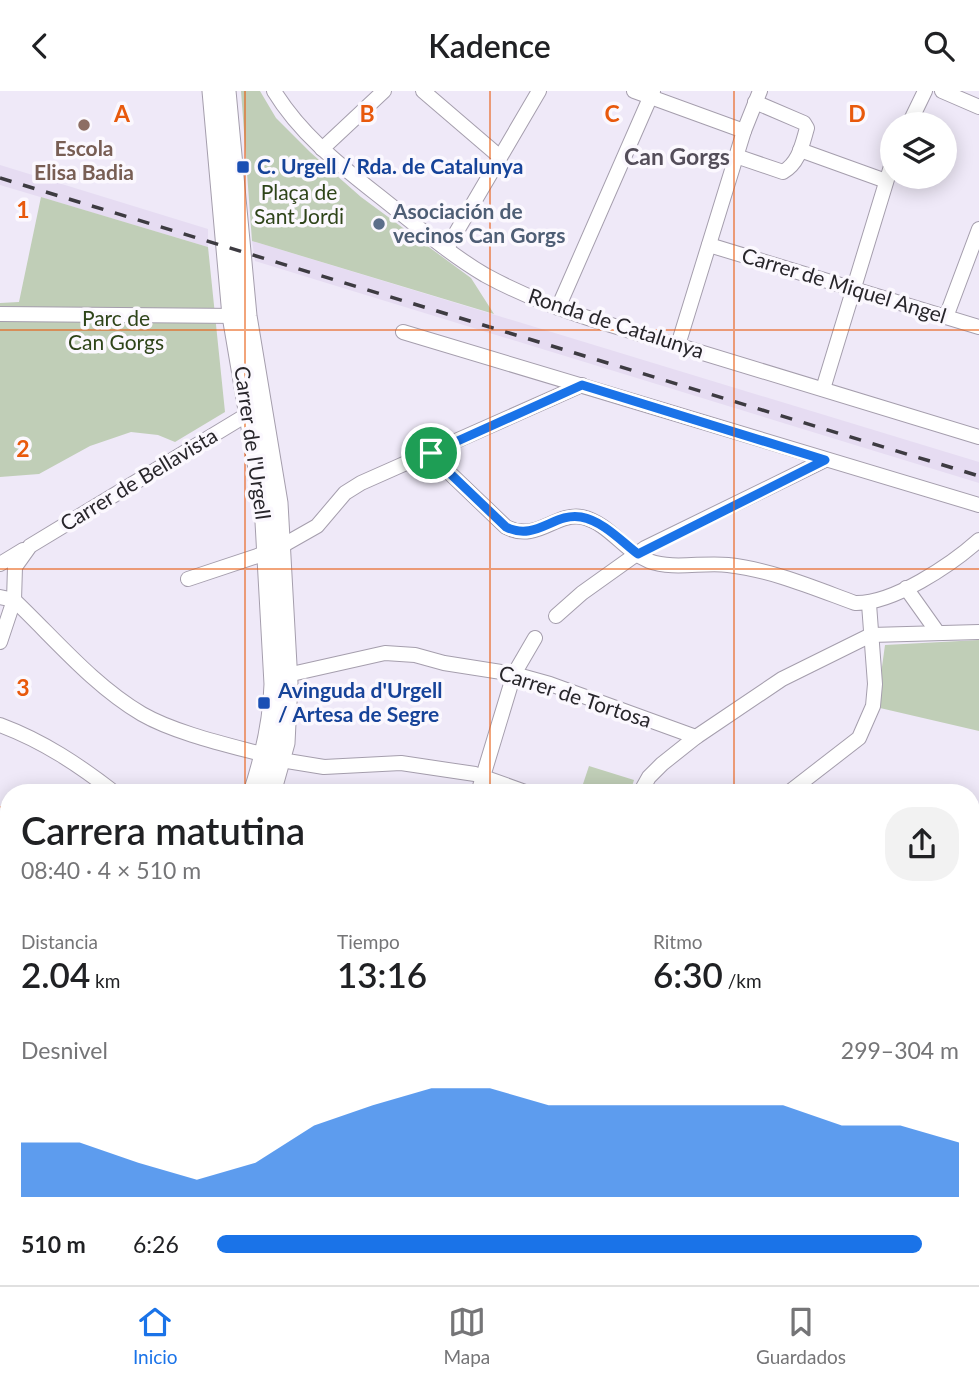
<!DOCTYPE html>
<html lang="es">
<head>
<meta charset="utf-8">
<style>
  body { margin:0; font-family:Lato,sans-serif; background:#f2f2f2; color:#202124; height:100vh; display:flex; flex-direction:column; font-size:26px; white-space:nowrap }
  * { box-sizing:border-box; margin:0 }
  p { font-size:23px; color:#757577 }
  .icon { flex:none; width:38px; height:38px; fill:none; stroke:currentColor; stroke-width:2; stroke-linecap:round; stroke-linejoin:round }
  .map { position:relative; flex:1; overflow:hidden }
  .details { position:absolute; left:0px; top:693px; width:980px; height:502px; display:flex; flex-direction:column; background:#fff; border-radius:28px 28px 0 0; box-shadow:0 4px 18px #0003 }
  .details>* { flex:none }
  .fabs { position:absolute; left:880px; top:21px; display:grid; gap:14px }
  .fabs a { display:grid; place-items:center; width:77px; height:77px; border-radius:50%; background:#fff; box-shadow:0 4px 18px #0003; font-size:35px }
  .pin { position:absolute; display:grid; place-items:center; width:60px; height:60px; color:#fff; margin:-30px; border:4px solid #fff; border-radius:50%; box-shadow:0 2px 7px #0007 }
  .round { display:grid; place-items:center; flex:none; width:74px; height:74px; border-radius:28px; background:#f2f2f2 }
  .head { display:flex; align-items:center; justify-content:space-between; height:119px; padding:0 21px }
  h1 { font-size:38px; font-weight:600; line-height:52px }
  .figures { display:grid; grid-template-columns:repeat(3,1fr); gap:10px; height:119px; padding:7px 21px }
  .figures div { display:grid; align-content:center }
  .figures b { font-size:35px; font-weight:600 }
  .figures small { font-size:19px; font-weight:400 }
  .figures p { font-size:19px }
  .chart { height:196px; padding:14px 21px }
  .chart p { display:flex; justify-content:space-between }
  .chart svg { width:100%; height:126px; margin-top:7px; fill:#1a73e8; opacity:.7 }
  ul { padding:0 21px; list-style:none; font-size:23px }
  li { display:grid; grid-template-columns:112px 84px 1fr; align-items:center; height:52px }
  li i { height:18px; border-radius:9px; background:#1a73e8 }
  header { display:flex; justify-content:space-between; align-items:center; height:91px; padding:0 21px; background:#fff; font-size:32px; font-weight:600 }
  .tabs { display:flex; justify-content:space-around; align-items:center; height:98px; border-top:2px solid #e0e0e0; background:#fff; font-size:19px; color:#757577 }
  .tabs a { display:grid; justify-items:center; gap:4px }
  .tabs .on { color:#1a73e8 }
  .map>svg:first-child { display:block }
</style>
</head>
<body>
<header><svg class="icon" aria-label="back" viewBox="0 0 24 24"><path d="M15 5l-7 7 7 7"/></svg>Kadence<svg class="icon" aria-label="search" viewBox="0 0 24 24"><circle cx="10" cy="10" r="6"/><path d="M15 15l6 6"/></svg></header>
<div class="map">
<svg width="979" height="1194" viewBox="0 0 979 1194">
  <rect width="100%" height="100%" fill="#efe9f8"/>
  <g fill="#e6dcf2">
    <path d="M0,74L208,138V156L0,94Z"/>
    <path d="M252,150L979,371V392L255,170Z"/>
  </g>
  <g fill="#c0ceb7">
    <path d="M241,0H260L276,27L310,61L361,106L471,187L494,223L252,150Z"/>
    <path d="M41,106L208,156L225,321L175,351L158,344L131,341L90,355L39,383L0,386V212L19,211Z"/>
    <path d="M979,549V640L880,617L875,583H881L885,554Z"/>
    <path d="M589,675L634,689L630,702H580Z"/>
    <path d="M9,1165V1186L33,1187L29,1194L3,1192L0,1187V1175Z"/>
    <path d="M426,1187H479L477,1194H452Z"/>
    <path d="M856,1187V1186L880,1187L877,1194H845Z"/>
  </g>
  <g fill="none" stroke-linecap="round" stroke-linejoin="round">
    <defs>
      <g id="street">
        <path d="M274,0C299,41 337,72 374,101C410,129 446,161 485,184C518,202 553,216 588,227L979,346"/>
        <path d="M423,0L500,66"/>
        <path d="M634,0L744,40"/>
        <path d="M942,0L979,16"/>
        <path d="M909,33L925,0"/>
        <path d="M322,58L384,0"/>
        <path d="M800,59L886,90"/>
        <path d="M736,65L783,81C799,72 802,54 807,37L804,32L755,11"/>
        <path d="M709,154L979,236"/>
        <path d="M447,157L539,0"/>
        <path d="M558,217L653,0"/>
        <path d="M0,223L240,225"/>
        <path d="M946,226L979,138"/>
        <path d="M403,241L979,414"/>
        <path d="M678,254L744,40L760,0"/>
        <path d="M823,298L892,72"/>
        <path d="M431,362L436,369L506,436C537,452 555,421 582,426C609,432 624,460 649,470C673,479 703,471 728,474C772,479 814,497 855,512C893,513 951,474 979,449"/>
        <path d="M280,456L317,435L345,402L361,392L582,294"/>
        <path d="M0,473L23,459"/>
        <path d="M188,488L266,462"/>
        <path d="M906,497L938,542"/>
        <path d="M0,506L14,509C55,548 93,594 142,623C175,642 228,654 265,664"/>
        <path d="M556,525L582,502L645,457L825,369"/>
        <path d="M0,551L14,509L15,476L30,455L248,323"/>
        <path d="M287,580L296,582L385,562L415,564L444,572L514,583L550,593L696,646"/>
        <path d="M0,634C43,650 79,674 115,702"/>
        <path d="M281,669L324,676L401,672L475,683L528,702"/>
        <path d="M478,702L514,583L535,547"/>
        <path d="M640,702L649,686L662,673L696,646L782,588L871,544L979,541"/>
        <path d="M788,702L859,647L873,615L875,593L869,513"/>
        <path d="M66,1186L78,1194"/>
        <path d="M252,1194L255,1186"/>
        <path d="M493,1194L495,1186"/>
      </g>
      <g id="secondary">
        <path d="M212,0L232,225L264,413L274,593C273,631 265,665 253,702"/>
        <path d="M226,0L247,225L278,412L288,592L285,652L271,702"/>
        <path d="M0,769L9,772"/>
        <path d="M0,786L9,789"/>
        <path d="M0,1160L9,1155"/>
        <path d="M41,1194L43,1186"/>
      </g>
      <g id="highway">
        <path d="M971,968L979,954"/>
        <path d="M971,1103L979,1088"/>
        <path d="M971,1156L979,1142"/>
        <path d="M736,1194L745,1186"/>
        <path d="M757,1194L768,1186"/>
        <path d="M816,1194L827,1186"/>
        <path d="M896,1194L900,1186"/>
        <path d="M924,1194L928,1186"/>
        <path d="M951,1194L955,1186"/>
      </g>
    </defs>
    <use href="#street" stroke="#a59ead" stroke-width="16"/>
    <use href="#secondary" stroke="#a59ead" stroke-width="21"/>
    <use href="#highway" stroke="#a59ead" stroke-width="26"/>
    <use href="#street" stroke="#fff" stroke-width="14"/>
    <use href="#secondary" stroke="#fff" stroke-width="19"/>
    <use href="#highway" stroke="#fff" stroke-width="24"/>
    <path stroke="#3d3b41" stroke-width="3.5" stroke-dasharray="12 12" stroke-linecap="butt" d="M0,87L979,385"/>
    <defs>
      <path id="highway-bridge" d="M971,1047L979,1041"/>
    </defs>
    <use href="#highway-bridge" stroke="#a59ead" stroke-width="26" stroke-linecap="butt"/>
    <use href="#highway-bridge" stroke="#fff" stroke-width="24"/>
  </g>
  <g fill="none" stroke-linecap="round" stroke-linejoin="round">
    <defs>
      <path id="route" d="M582,294L825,369L638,463C621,450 603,430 581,426C554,421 536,451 506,436L436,369L431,362Z"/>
    </defs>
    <use href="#route" stroke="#fff" stroke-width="14"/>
    <use href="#route" stroke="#1a73e8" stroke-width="9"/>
  </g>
  <path fill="none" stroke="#e8590c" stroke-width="2" stroke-opacity="0.55" d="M245,0V702M490,0V702M734,0V702M0,239H979M0,478H979M0,716H9M971,716H979M0,955H9M971,955H979M245,1186V1194M490,1186V1194M734,1186V1194"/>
  <circle fill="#8d6e63" stroke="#fbf8fe" stroke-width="2.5" cx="84" cy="34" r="7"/>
  <g fill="#1a4fb4" stroke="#fbf8fe" stroke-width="2.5">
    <rect x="236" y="69" width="14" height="14" rx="3.5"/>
    <rect x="257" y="605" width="14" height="14" rx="3.5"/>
  </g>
  <circle fill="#5c6f8a" stroke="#fbf8fe" stroke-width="2.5" cx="379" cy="133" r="7"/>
  <g text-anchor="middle" stroke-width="7" stroke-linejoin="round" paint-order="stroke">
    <g font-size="21" font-weight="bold" fill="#785e54" stroke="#fbf8fe">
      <text x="84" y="65">Escola<tspan x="84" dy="24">Elisa Badia</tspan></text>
    </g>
    <g font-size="21" font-weight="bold" fill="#164399" stroke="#fbf8fe" text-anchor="start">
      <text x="257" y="83">C. Urgell / Rda. de Catalunya</text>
      <text x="278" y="607">Avinguda d'Urgell<tspan x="278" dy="24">/ Artesa de Segre</tspan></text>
    </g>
    <g font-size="21" fill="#2e4419" stroke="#fbf8fe">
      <text x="299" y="109">Plaça de<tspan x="299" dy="24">Sant Jordi</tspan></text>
      <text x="116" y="235">Parc de<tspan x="116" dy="24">Can Gorgs</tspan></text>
    </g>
    <g font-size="21" font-weight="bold" fill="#4e5e75" stroke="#fbf8fe" text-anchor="start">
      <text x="393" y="128">Asociación de<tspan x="393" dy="24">vecinos Can Gorgs</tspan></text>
    </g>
    <g font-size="21" fill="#28262b" stroke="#fbf8fe">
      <text transform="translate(844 195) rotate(17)" y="7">Carrer de Miquel Angel</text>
      <text transform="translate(616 233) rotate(18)" y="7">Ronda de Catalunya</text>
      <text transform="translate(252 352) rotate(82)" y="7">Carrer de l'Urgell</text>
      <text transform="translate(139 389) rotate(-31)" y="7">Carrer de Bellavista</text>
      <text transform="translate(575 606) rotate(18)" y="7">Carrer de Tortosa</text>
    </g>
    <g font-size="23" font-weight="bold" fill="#544e5a" stroke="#fbf8fe">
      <text x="677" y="74">Can Gorgs</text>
    </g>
  </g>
  <g font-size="23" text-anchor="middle" font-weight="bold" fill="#e8590c" stroke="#fbf8fe" stroke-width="7" stroke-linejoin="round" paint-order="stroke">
    <text x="122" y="31">A</text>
    <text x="367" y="31">B</text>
    <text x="612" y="31">C</text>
    <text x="857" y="31">D</text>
    <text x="23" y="127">1</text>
    <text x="23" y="366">2</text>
    <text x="23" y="605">3</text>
  </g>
</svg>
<div class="fabs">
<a><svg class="icon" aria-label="layers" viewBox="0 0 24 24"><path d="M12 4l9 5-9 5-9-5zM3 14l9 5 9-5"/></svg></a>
</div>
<div class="pin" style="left:431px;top:362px;background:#1e9e55"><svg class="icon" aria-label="arrive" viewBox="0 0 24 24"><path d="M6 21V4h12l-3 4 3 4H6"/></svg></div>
<section class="details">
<div class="head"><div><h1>Carrera matutina</h1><p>08:40 · 4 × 510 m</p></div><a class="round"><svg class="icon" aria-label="share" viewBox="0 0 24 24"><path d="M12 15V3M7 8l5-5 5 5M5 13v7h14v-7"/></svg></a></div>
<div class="figures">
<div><p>Distancia</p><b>2.04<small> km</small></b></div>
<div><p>Tiempo</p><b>13:16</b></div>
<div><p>Ritmo</p><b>6:30<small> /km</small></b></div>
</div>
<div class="chart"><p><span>Desnivel</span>299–304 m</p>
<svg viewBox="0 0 160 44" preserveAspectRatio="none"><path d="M0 44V25L10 25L20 32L30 38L40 32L50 19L60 12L70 6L80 6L90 12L100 12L110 12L120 12L130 12L140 19L150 19L160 25V44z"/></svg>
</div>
<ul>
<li><b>510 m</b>6:26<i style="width:95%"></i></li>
</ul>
</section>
</div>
<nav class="tabs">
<a class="on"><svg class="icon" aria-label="home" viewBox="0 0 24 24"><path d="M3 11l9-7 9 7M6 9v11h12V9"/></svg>Inicio</a>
<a><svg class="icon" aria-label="map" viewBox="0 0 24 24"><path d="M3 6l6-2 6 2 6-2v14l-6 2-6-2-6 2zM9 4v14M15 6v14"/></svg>Mapa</a>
<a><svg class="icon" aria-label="saved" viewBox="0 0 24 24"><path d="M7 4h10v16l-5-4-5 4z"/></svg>Guardados</a>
</nav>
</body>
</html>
